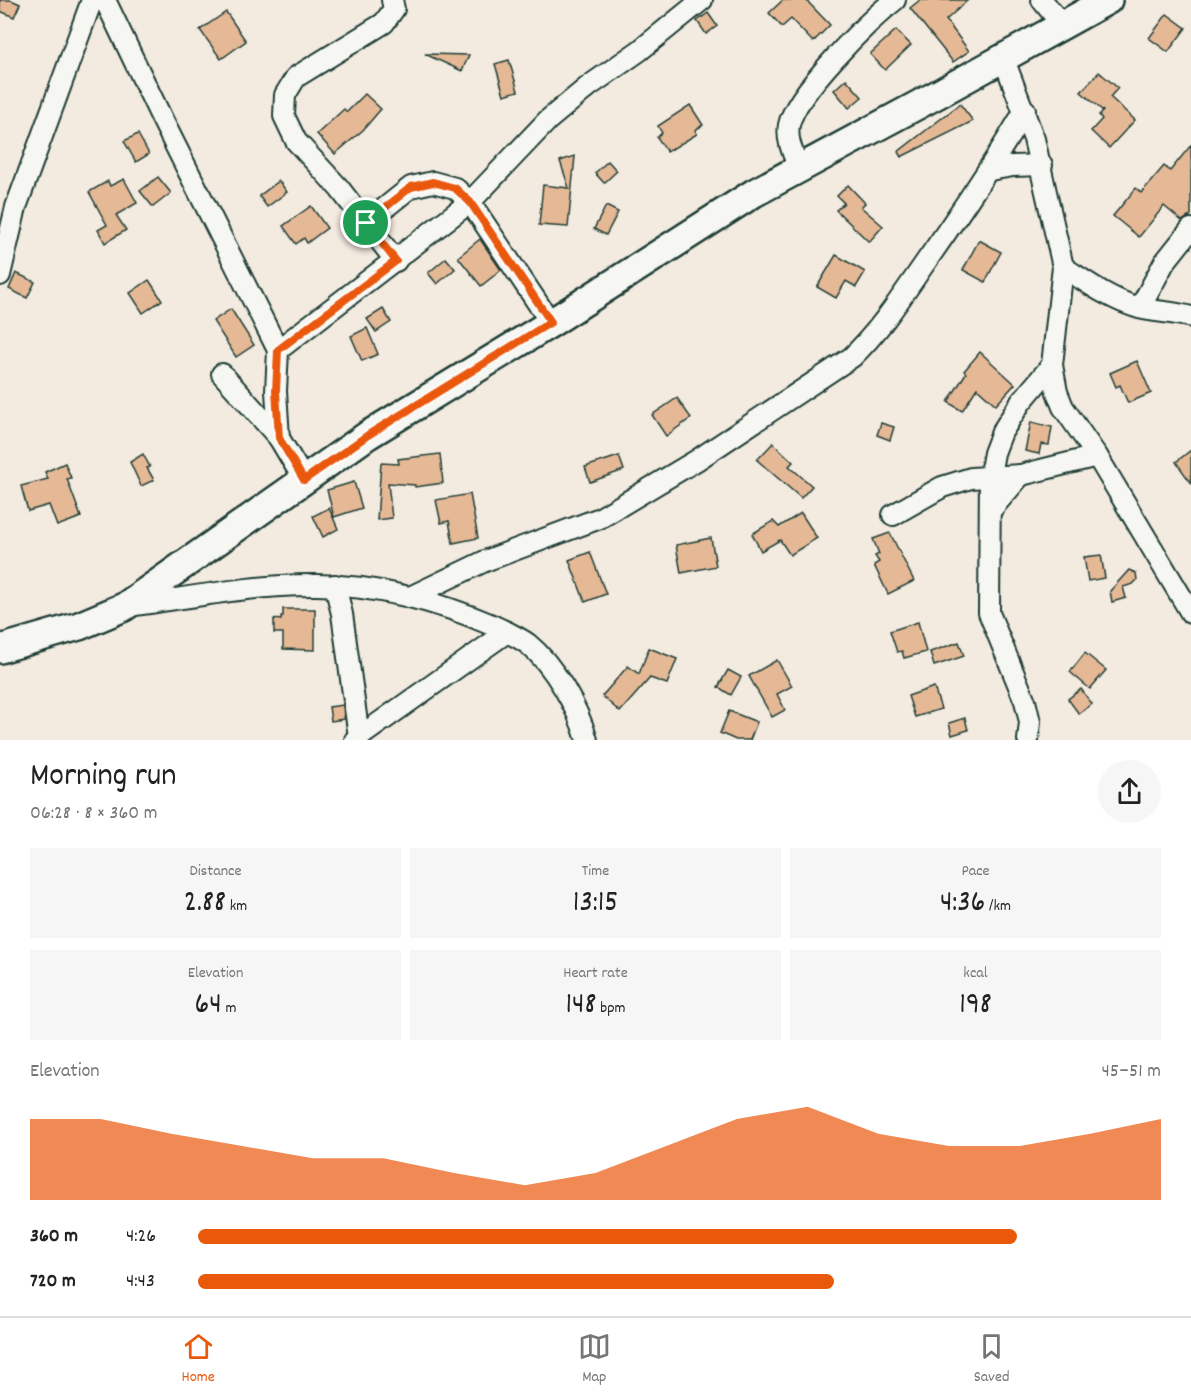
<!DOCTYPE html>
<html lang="en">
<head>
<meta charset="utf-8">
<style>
  body { margin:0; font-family:Dekko,sans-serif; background:#f6f6f6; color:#222; height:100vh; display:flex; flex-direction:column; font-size:22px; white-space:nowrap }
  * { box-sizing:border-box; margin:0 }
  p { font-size:20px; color:#767676 }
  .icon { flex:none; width:33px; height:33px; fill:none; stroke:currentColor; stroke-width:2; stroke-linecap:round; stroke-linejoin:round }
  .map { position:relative; height:740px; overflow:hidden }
  .panel { display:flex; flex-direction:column; background:#fff; flex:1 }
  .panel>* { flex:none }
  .pin { position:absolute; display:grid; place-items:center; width:51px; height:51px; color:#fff; margin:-26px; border:3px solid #fff; border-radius:50%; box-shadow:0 2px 6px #0007 }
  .round { display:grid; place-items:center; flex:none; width:63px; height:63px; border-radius:32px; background:#f6f6f6 }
  .head { display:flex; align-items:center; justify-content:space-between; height:102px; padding:0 30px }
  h1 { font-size:33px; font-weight:600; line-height:45px }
  .stats { display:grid; grid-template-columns:repeat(3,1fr); gap:9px; height:102px; padding:6px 30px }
  .stats div { display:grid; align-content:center; border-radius:0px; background:#f6f6f6; text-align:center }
  .stats b { font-size:30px; font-weight:600 }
  .stats small { font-size:16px; font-weight:400 }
  .stats p { font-size:16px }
  .chart { height:168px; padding:12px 30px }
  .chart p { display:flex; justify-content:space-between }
  .chart svg { width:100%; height:108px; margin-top:6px; fill:#ea580c; opacity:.7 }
  ul { padding:0 30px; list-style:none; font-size:20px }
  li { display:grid; grid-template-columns:96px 72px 1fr; align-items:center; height:45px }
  li i { height:15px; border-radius:8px; background:#ea580c }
  .dock { display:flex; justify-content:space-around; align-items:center; height:84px; border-top:2px solid #e0e0e0; background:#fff; font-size:16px; color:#767676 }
  .dock a { display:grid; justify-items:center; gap:3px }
  .dock .selected { color:#ea580c }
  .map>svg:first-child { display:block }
</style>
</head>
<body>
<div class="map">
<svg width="1191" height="740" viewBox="0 0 1191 740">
  <rect width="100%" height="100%" fill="#f3eae0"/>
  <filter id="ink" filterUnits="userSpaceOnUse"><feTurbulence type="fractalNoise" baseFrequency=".0167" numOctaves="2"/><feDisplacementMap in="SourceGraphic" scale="12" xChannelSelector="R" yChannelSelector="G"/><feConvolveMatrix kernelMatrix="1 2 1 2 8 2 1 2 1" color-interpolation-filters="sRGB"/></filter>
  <g filter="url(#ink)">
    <g fill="#e5b896" stroke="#1f3d34" stroke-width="1.5">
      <path d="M0,0H11L20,4L14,17L0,11Z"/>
      <path d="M783,0H806L830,25L813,42L791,19L782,27L769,13Z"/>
      <path d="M920,0H968L946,20L969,51L953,62L910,8Z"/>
      <path d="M226,12L246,41L221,59L200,30Z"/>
      <path d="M708,13L717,26L706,34L697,21Z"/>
      <path d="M1167,14L1186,28L1168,52L1149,38Z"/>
      <path d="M896,30L911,45L885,70L870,54Z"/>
      <path d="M425,54L469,55L462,71Z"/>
      <path d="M509,60L518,91L504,95L495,64Z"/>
      <path d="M1099,72L1118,88L1110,97L1135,120L1109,148L1091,131L1102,119L1099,115L1103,111L1081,92Z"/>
      <path d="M846,79L862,97L849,108L834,90Z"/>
      <path d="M365,94L381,109L363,130L335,154L317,134L344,109L347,112Z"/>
      <path d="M960,104L973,121L901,157L898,152Z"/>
      <path d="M690,105L703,125L695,130L697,134L667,152L657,137L662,133L658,126Z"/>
      <path d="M138,134L149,154L136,162L124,141Z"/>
      <path d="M1191,145V215L1182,221L1164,206L1139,237L1113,216L1136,188L1141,193L1164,166L1170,171Z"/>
      <path d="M575,156L568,227L539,225L543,185L569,188L560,161Z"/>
      <path d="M608,161L617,171L604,183L595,173Z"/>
      <path d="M158,177L171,193L153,207L140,191Z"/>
      <path d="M124,179L137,203L116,215L126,230L105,243L98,230L107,225L89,192L108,181L110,186Z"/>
      <path d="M279,181L287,192L267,207L259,196Z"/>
      <path d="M848,185L865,203L861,207L883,226L869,242L836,210L844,203L837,196Z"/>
      <path d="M311,206L327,228L307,243L304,238L296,244L283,226Z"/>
      <path d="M606,206L618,212L606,235L594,229Z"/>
      <path d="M480,239L501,270L481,286L458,257Z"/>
      <path d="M979,240L1001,252L985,282L963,270Z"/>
      <path d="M836,255L865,272L856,287L846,281L836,298L817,287Z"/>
      <path d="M446,258L455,269L437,284L428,273Z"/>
      <path d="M16,273L35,282L27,298L9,289Z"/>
      <path d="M149,280L162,300L143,313L130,293Z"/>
      <path d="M231,309L254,345L236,357L213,321Z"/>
      <path d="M383,309L391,322L376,332L367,319Z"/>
      <path d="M367,328L378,354L362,361L351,336Z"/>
      <path d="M980,352L1015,384L996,405L977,388L962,411L948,402L966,373L964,371Z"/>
      <path d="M1137,361L1151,393L1128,403L1120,385L1116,387L1110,373Z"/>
      <path d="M677,398L691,418L666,436L652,415Z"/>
      <path d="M1031,422L1052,427L1049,445L1041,444L1039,454L1025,451Z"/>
      <path d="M881,423L894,427L890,440L877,435Z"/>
      <path d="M773,443L793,462L789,466L812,486L801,498L757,460Z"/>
      <path d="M1191,450V483L1176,462Z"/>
      <path d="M143,454L150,467L147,468L154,480L141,486L130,462Z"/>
      <path d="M440,454L443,483L415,487V485L388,483L392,518L377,520L381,463L399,464L398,459Z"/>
      <path d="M619,456L624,470L590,482L585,467Z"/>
      <path d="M65,463L71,478L67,479L81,517L57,526L49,505L28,511L21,486L48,479L45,472Z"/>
      <path d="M354,482L362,508L334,517L327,490Z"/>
      <path d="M470,494L478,538L453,543L449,521L441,523L436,500Z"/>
      <path d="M329,508L338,529L323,537L313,516Z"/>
      <path d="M801,513L817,538L790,555L780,540L761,551L752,534L773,521L779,527Z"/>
      <path d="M890,533L914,581L888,594L874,565L879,562L875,556L879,554L873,539Z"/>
      <path d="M711,538L716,566L681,573L676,545Z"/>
      <path d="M590,552L606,594L585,602L569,560Z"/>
      <path d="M1101,555L1105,578L1088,581L1084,557Z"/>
      <path d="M1129,570L1136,573L1137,580L1133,584L1123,587L1126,598L1112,602L1110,591Z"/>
      <path d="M283,609H315V650L283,649V633H274V619L281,620V616H283Z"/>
      <path d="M918,622L926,652L904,658L902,651L897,652L890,631Z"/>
      <path d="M959,642L964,656L934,666L930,652Z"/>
      <path d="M649,648L677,659L667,684L650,678L620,712L602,696L628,666L639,674Z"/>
      <path d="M1085,653L1106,670L1090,689L1070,672Z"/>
      <path d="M777,660L792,686L777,694L785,710L772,717L749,676Z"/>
      <path d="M728,670L741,677L731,695L718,687Z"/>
      <path d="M934,687L941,709L915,717L908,696Z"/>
      <path d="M1081,689L1092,704L1079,714L1068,699Z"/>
      <path d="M343,705L344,719L331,721L329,707Z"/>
      <path d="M729,711L757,722L750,740H736L720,733Z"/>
      <path d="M965,718L968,730L952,735L949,723Z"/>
    </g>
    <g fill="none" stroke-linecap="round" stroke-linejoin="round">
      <defs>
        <g id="street">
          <path d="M105,0L163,121L278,350"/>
          <path d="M392,0L394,9L384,23L296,77L285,95L284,116L296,141L339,188L366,223L411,187L433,182L455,188L470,202L551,323"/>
          <path d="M1042,0L1062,25"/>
          <path d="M1003,57L1034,139L1063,267L1052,365L1057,392L1063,407L1097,456L1191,613"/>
          <path d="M799,169C794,155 786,140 789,125C795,94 869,20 895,0"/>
          <path d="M990,170L1013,166L1042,165"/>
          <path d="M366,223L396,261"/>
          <path d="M1063,267C1088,283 1111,300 1139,308C1156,312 1174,312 1191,317"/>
          <path d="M0,275L16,207L92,0"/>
          <path d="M1140,308L1164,263L1191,229"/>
          <path d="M222,374L279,438"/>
          <path d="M304,480L279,438L276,391L278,350L470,202L548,120L589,86L639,51L702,0"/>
          <path d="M990,511L1021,475L1097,456"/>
          <path d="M893,515L942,487L971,478L1021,475"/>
          <path d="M335,585L342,614L359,737"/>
          <path d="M410,597L485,561L600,518L697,460L852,357C881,329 902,296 925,263C960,213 994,163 1025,110"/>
          <path d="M129,606C189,598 250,585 311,585C371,584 437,601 492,625C504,631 517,636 528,644C554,665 578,708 587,740"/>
          <path d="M355,740L507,632"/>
          <path d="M1028,740L1030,722L1025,701L989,613L990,475L994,453L1002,432L1021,402L1052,365"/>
        </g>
        <path id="secondary" d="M0,649L79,626L124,607L368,435L551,323L754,193L940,93L1108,0"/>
      </defs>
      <use href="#street" stroke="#1f3d34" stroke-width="24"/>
      <use href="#secondary" stroke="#1f3d34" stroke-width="32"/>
      <use href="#street" stroke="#f6f6f2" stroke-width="20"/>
      <use href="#secondary" stroke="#f6f6f2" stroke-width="27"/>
    </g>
  </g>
  <g fill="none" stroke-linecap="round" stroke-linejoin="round" filter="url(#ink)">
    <defs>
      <path id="route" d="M433,182L455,188L470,202L551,322L368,435L304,480L279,438L276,391L278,350L396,261L366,223L411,187Z"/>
    </defs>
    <use href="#route" stroke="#fff" stroke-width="12"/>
    <use href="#route" stroke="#ea580c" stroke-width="8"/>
  </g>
</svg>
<div class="pin" style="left:366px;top:223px;background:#1e9e55"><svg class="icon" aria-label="arrive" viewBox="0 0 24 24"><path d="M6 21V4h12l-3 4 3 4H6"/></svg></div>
</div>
<section class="panel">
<div class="head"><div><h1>Morning run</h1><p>06:28 · 8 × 360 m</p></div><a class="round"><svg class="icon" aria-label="share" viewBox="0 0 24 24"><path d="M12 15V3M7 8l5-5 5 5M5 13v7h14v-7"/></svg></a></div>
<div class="stats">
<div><p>Distance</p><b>2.88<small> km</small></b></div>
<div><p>Time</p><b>13:15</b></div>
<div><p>Pace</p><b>4:36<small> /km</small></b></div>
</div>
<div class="stats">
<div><p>Elevation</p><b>64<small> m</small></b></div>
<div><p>Heart rate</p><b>148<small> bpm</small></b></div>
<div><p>kcal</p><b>198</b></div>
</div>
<div class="chart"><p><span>Elevation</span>45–51 m</p>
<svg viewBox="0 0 160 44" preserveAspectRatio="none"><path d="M0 44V11L10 11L20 17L30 22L40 27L50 27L60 33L70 38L80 33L90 22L100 11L110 6L120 17L130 22L140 22L150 17L160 11V44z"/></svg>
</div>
<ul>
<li><b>360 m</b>4:26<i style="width:85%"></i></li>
<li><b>720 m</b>4:43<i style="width:66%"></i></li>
</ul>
</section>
<nav class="dock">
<a class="selected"><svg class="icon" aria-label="home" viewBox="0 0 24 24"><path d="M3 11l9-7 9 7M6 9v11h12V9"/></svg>Home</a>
<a><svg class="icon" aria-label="map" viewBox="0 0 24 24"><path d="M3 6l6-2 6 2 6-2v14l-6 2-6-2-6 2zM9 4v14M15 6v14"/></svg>Map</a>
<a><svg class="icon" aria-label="saved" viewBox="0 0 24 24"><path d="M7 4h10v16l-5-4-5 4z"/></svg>Saved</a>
</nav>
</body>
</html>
